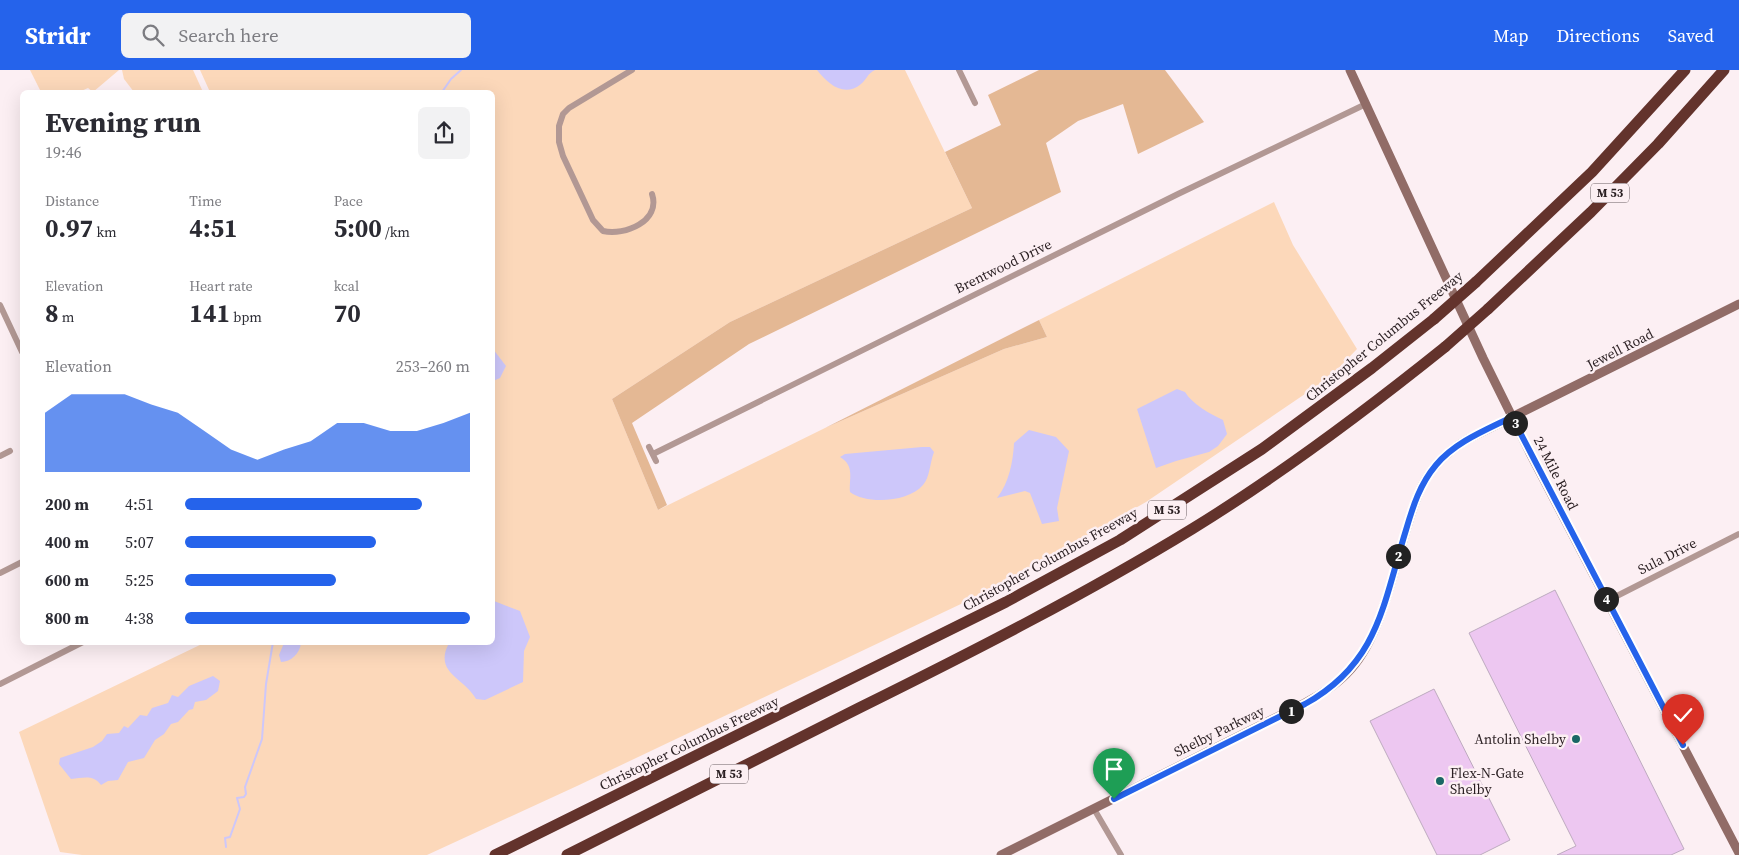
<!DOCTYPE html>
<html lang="en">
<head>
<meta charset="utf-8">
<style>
  body { margin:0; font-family:"Source Serif 4",serif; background:#f2f2f3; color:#2b2b33; height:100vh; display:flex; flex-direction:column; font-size:19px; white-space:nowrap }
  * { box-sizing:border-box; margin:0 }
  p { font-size:16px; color:#7c7c81 }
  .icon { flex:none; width:28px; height:28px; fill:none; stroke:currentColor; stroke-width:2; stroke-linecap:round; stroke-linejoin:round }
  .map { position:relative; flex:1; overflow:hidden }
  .panel { position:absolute; left:20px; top:20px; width:475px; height:555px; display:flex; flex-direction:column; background:#fff; border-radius:8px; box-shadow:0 5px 20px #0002 }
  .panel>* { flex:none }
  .pin { position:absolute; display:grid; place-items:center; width:42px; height:42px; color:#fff; margin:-51px -21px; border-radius:50% 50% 50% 0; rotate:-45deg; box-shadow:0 0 5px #0007 }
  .pin .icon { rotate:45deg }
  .km { position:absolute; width:25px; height:25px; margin:-12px; border-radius:50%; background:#222; color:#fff; font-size:14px; line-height:25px; text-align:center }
  .round { display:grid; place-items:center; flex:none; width:52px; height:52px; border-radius:8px; background:#f2f2f3 }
  .summary { display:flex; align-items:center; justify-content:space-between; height:85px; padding:0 25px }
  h1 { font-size:28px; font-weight:700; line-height:38px }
  .stats { display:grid; grid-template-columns:repeat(3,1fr); gap:8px; height:85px; padding:5px 25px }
  .stats div { display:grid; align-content:center }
  .stats b { font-size:25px; font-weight:700 }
  .stats small { font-size:14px; font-weight:400 }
  .stats p { font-size:14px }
  .chart { height:140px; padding:10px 25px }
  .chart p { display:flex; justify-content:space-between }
  .chart svg { width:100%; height:90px; margin-top:5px; fill:#2563eb; opacity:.7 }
  ul { padding:0 25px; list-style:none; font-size:16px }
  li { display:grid; grid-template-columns:80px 60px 1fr; align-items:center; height:38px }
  li i { height:12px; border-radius:6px; background:#2563eb }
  header { display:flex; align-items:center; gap:30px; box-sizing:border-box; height:70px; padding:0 25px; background:#2563eb; color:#fff }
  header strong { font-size:24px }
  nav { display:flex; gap:28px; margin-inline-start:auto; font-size:18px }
  .search { width:350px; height:45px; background:#f2f2f3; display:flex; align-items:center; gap:12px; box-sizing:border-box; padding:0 18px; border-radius:8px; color:#7c7c81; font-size:19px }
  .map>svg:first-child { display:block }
</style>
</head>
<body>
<header>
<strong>Stridr</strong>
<div class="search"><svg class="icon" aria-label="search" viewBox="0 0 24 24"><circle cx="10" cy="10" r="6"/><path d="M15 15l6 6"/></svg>Search here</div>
<nav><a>Map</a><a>Directions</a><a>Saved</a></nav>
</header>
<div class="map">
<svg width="1739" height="785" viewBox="0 0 1739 785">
  <rect width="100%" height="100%" fill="#fceff3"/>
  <g fill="#fcd8ba">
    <path d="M30,0H119L93,22L88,18L79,22H41Z"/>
    <path d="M122,0H193L203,22H134L124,9Z"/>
    <path d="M200,0H905L972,138L730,252L612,329L658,440L825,358L1004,279L1047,267L1039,250L1274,132L1293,175L1357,279L1330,307L1146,432L1001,515L577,716L427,785H82L60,782L19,662L204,573L492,572V22H210Z"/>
  </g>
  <g fill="#e4b894">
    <path d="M1039,0H1165L1204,52L1138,84L1123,34L1078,51L1046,73L1061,122L749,274L632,353L667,435L658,440L612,329L730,252L972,138L945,82L1001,55L988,25Z"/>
    <path d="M1039,250L1047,267L1004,279L825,358Z"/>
  </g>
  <g fill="#cdc7fa">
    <path d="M817,0H875C867,4 867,9 861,14C844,28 828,14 817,0Z"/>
    <path d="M493,279L506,296L500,308L493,311Z"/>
    <path d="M1177,319L1185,322C1192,334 1210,344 1223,350L1227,364L1218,376L1209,382L1176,391L1156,398L1137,339Z"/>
    <path d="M1029,360L1056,367L1069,381L1057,438L1059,451L1042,454L1030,423L1025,421L997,428C1009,413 1013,392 1014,373Z"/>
    <path d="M922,377H930L934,382C930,392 930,407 923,415C909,432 867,435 850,422C849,408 855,396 840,387L845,384Z"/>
    <path d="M494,531L520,541L530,567L524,581L523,612L485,630L476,629C465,608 433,603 449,573L492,572V532Z"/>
    <path d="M284,573H301C300,583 291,592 281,592L279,585Z"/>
    <path d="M213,606L220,611L218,621L206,630L195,632L193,639L189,640L178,652L171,654L164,664L155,670L144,688L128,692L118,710L108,711L101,715C93,704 83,708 71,709L59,694L60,688L93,677L102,671L107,664L119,663L124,656L128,658L140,645L147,646L152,638L168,633L172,625L178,627L189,616Z"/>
  </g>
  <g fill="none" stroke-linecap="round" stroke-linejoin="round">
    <g stroke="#cdc7fa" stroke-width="2">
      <path d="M442,22L451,9L461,0"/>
      <path d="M226,777L225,768L230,767L240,739L237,728L244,727L246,724L245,717L262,669L266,614L273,572"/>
    </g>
  </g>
  <g fill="#edc7f1" stroke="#bdaabf">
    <path d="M1555,520L1684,779L1671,785H1557L1576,776L1469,563Z"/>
    <path d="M1434,619L1510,770L1480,785H1437L1370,651Z"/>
  </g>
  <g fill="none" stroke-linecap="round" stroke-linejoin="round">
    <g stroke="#b29894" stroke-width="6">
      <path d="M632,0L569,38L563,44L559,56V72L563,86L593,150L603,161C625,166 661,151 652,124"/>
      <path d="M959,0L975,33"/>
      <path d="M0,235L22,282"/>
      <path d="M649,377L656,391"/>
      <path d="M653,384L1178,124L1366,34"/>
      <path d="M0,386L10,381"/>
      <path d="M0,503L22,492"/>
      <path d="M1607,531L1739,464"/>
      <path d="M0,614L83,572"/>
      <path d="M1094,739L1121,785"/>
    </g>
    <g stroke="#916c67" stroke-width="9">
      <path d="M1350,0L1483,288L1531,385L1739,783"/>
      <path d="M1001,785L1305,633C1322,624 1338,614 1351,599C1387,559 1397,476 1418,425C1428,399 1447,381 1470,368L1739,234"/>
    </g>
    <g stroke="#63332c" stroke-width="11">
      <path d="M1476,212L1592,102L1685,0"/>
      <path d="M1488,239L1591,142L1658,74L1724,0"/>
      <path d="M495,785L1006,532L1120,470L1262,379L1372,298L1434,249"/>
      <path d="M567,785C664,736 762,687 859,638C972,582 1084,525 1192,459C1280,405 1364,342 1445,277"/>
    </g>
    <g stroke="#63332c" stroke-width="11">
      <path d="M1434,249L1476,212"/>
      <path d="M1445,277L1488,239"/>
    </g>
  </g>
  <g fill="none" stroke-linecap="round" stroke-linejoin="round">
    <defs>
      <path id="route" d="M1114,729L1305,634C1379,593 1383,534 1406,460C1413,436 1420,414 1436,395C1455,372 1486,360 1512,347L1683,675"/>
    </defs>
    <use href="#route" stroke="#fff" stroke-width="10"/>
    <use href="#route" stroke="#2563eb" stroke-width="6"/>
  </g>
  <g fill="#196765" stroke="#fceff3" stroke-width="2">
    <circle cx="1576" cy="669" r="5"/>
    <circle cx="1440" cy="711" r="5"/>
  </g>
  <g text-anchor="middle" stroke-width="5" stroke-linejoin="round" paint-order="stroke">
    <g fill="#fceff3" stroke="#695d61" stroke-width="1">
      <rect x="1591" y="113.5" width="38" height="19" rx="4"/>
      <rect x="1148" y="430.5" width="38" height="19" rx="4"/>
      <rect x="710" y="694.5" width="38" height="19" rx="4"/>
    </g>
    <g font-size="12" font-weight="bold" fill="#2a1f22">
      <text x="1610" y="127">M 53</text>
      <text x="1167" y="444">M 53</text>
      <text x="729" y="708">M 53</text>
    </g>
    <g font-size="14" fill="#2a1f22" stroke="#fceff3">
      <text transform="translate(1003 196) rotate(-26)" y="5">Brentwood Drive</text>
      <text transform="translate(1384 266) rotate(-39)" y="5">Christopher Columbus Freeway</text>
      <text transform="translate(1620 279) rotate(-27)" y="5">Jewell Road</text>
      <text transform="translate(1556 403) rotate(63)" y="5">24 Mile Road</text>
      <text transform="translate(1667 486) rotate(-27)" y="5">Sula Drive</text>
      <text transform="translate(1050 489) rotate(-29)" y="5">Christopher Columbus Freeway</text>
      <text transform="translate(1219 661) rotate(-26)" y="5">Shelby Parkway</text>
      <text transform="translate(689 673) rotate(-26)" y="5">Christopher Columbus Freeway</text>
    </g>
    <g font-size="14" fill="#2a1f22" stroke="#fceff3" text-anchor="end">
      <text x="1566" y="674">Antolin Shelby</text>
      <text x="1450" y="708" text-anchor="start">Flex-N-Gate<tspan x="1450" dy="16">Shelby</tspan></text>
    </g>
  </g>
</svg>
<div class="pin" style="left:1114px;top:729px;background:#1e9e55"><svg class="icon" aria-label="arrive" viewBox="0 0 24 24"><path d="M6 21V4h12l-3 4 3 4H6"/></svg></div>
<div class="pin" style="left:1683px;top:675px;background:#d93025"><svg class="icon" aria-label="check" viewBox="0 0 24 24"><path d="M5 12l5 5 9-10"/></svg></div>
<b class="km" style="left:1291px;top:641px">1</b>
<b class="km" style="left:1398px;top:486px">2</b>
<b class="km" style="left:1515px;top:353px">3</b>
<b class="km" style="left:1606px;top:529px">4</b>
<section class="panel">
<div class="summary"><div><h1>Evening run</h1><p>19:46</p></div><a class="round"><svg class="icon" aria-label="share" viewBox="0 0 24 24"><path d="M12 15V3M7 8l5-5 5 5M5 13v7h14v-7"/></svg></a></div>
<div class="stats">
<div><p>Distance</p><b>0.97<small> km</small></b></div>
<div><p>Time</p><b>4:51</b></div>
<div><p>Pace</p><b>5:00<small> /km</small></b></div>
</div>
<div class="stats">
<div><p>Elevation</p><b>8<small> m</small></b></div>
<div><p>Heart rate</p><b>141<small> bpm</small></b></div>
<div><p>kcal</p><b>70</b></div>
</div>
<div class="chart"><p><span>Elevation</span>253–260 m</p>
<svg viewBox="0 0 160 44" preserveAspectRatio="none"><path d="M0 44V15L10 6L20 6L30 6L40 11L50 15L60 24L70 33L80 38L90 33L100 29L110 20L120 20L130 24L140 24L150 20L160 15V44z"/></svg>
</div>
<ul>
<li><b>200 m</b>4:51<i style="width:83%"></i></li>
<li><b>400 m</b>5:07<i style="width:67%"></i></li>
<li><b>600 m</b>5:25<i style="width:53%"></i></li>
<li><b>800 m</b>4:38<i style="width:100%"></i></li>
</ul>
</section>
</div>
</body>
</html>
